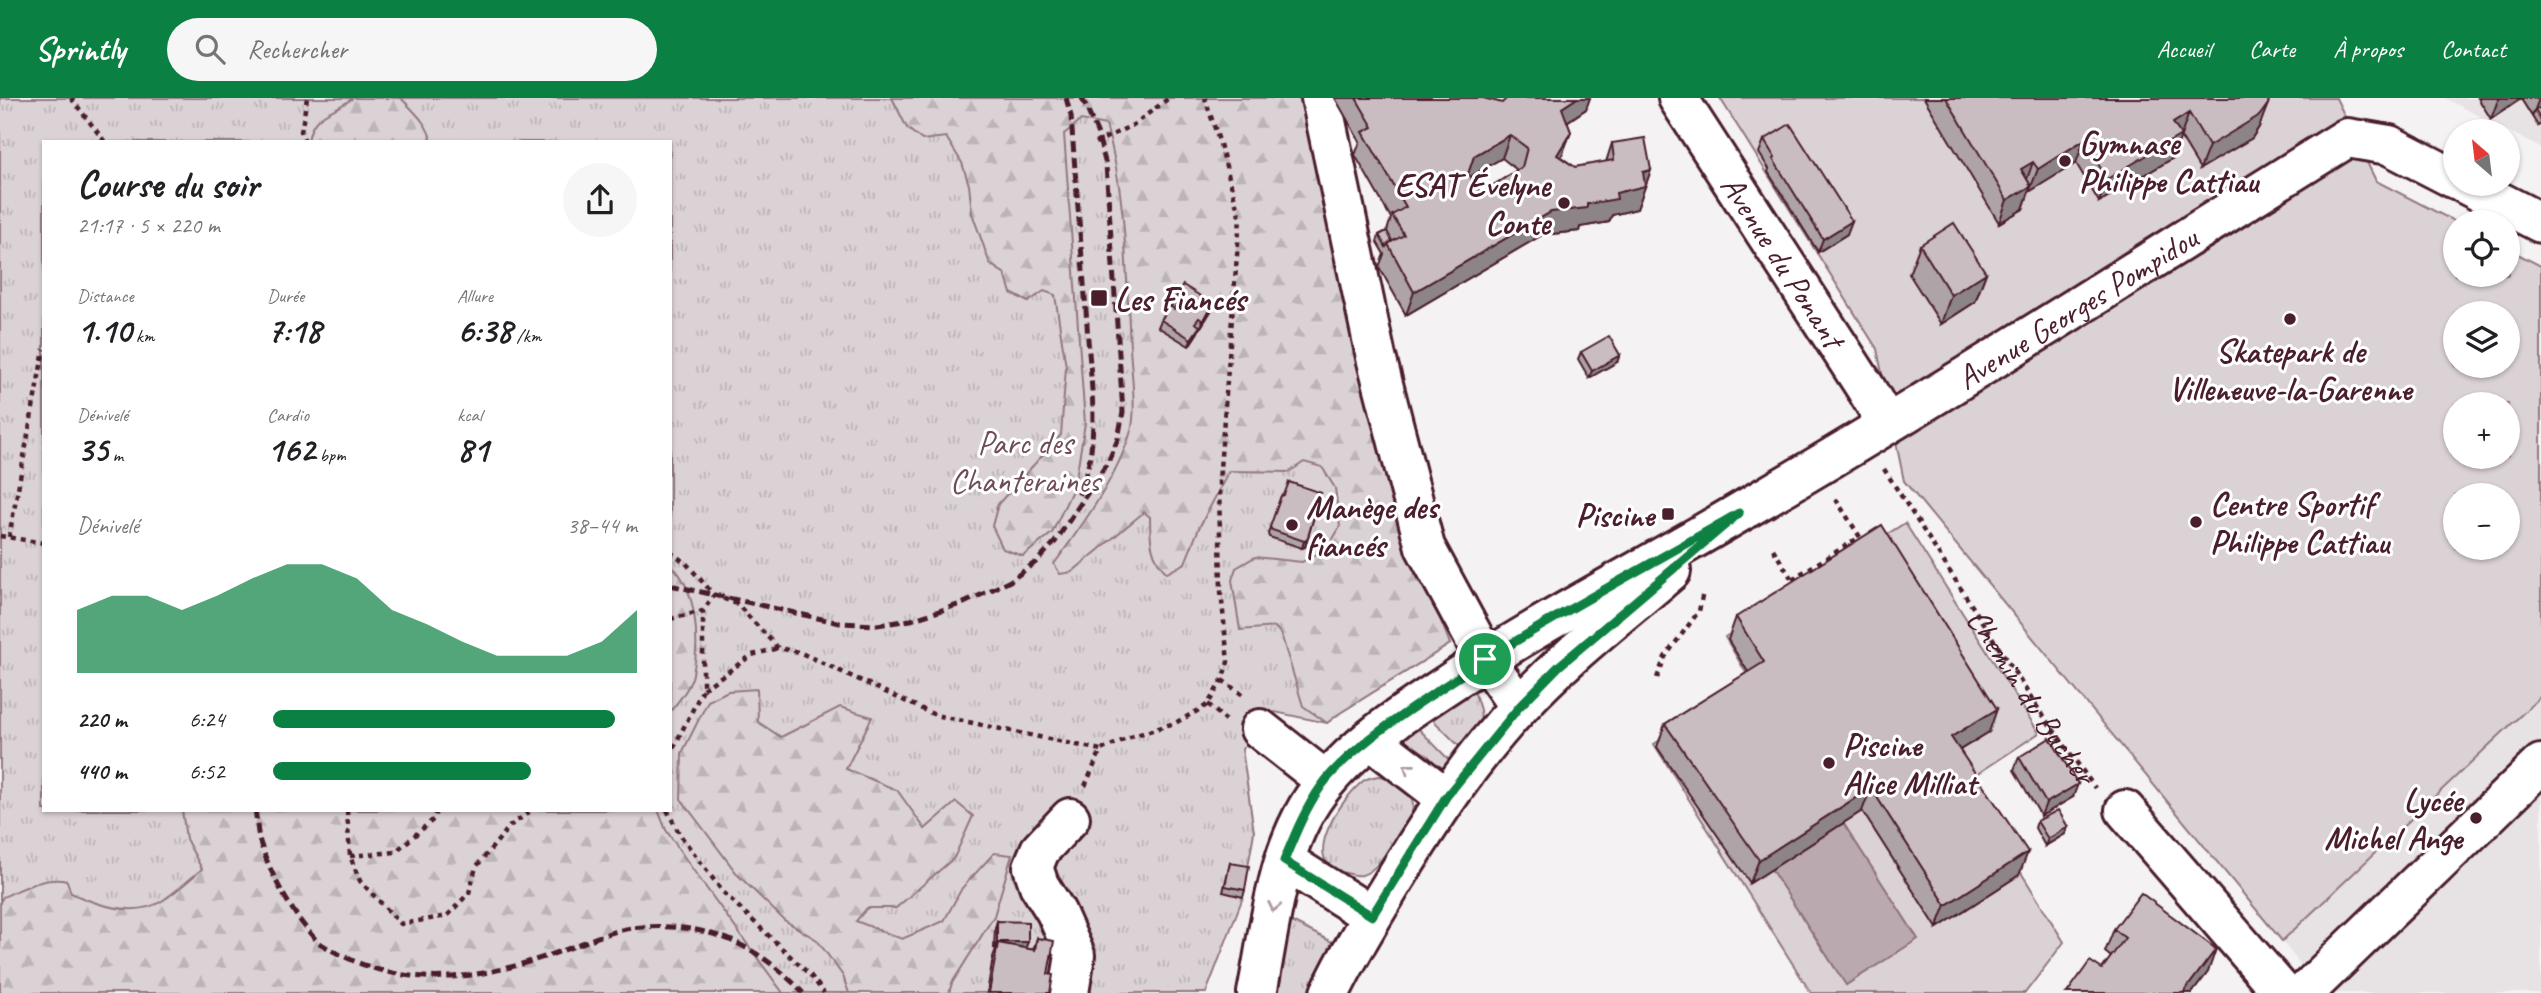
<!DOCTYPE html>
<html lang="fr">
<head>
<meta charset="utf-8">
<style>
  body { margin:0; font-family:Caveat,sans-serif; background:#f6f6f6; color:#202124; height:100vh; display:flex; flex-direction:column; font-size:26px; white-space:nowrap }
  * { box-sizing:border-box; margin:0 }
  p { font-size:23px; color:#757577 }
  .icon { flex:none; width:38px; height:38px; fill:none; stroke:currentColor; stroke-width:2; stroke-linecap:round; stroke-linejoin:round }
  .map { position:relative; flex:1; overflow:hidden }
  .panel { position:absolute; left:42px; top:42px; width:630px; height:672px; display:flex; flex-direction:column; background:#fff; border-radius:0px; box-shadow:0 2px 5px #0004 }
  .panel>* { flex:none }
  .needle { width:46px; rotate:332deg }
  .buttons { position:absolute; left:2443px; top:21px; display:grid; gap:14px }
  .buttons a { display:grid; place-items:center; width:77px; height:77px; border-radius:50%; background:#fff; box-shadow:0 2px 5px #0004; font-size:35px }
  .pin { position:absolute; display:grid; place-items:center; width:60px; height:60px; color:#fff; margin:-30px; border:4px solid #fff; border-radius:50%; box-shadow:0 2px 7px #0007 }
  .round { display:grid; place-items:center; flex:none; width:74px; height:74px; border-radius:37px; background:#f6f6f6 }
  .summary { display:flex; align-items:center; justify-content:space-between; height:119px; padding:0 35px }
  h1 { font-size:38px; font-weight:600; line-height:52px }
  .metrics { display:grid; grid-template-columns:repeat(3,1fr); gap:10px; height:119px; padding:7px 35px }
  .metrics div { display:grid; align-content:center }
  .metrics b { font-size:35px; font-weight:600 }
  .metrics small { font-size:19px; font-weight:400 }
  .metrics p { font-size:19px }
  .chart { height:196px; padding:14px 35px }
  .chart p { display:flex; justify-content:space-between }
  .chart svg { width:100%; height:126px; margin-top:7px; fill:#0b8043; opacity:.7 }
  ul { padding:0 35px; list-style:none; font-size:23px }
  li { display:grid; grid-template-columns:112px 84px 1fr; align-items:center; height:52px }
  li i { height:18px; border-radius:9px; background:#0b8043 }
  header { display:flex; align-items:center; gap:42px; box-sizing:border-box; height:98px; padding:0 35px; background:#0b8043; color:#fff }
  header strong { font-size:33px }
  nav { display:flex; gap:38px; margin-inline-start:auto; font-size:24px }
  .search { width:490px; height:63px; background:#f6f6f6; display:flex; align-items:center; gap:18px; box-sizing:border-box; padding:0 24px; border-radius:38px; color:#757577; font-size:26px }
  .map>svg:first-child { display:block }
</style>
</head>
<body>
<header>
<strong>Sprintly</strong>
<div class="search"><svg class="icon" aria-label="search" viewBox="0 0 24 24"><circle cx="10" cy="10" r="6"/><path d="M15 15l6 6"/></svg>Rechercher</div>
<nav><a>Accueil</a><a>Carte</a><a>À propos</a><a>Contact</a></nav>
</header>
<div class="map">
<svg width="2541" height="895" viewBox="0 0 2541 895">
  <defs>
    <pattern id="grass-tufts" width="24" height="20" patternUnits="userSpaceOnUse" patternTransform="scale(1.75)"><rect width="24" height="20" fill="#dbd2d5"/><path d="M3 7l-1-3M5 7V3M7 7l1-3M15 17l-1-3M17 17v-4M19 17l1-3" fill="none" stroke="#bdb4b7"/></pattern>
    <pattern id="forest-firs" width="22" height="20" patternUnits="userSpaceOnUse" patternTransform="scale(1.75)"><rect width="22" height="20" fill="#dbd2d5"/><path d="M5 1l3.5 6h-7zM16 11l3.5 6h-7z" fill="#bdb4b7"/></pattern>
  </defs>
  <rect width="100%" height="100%" fill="#f4f2f2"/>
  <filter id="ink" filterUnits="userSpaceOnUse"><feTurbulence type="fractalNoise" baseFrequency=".0143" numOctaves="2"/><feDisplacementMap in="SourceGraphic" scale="14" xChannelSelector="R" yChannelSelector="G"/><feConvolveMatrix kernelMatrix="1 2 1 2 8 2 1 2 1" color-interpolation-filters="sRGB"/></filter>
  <g filter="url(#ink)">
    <g fill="#e7e2e3">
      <path d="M2445,0H2541V50Z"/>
      <path d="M2541,598V895H2323L2282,843Z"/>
    </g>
    <g fill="url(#grass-tufts)" stroke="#927880" stroke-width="2" fill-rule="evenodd">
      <path d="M0,0H1310L1434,505L1450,546L1340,615L1327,625L1275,614L1242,651L1254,734L1243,799L1206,895H0ZM44,44H670V712H44Z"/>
      <path d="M1472,586L1480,612L1482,634L1465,654L1426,615Z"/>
      <path d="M1412,624L1456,669L1448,673L1441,671L1427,657L1406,643L1403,639Z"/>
      <path d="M1378,678C1389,679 1393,680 1402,688C1426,708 1405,727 1392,746C1384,757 1376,773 1362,777C1358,778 1351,776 1346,775C1295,767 1342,700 1363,683C1367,680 1373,679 1378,678Z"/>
      <path d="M1280,818L1338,847L1314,895H1267Z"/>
    </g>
    <g fill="url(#forest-firs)" stroke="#927880" stroke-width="2">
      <path d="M353,0H401C414,14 427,24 432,44H308C312,13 333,16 353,0Z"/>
      <path d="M892,0H1310L1434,505L1450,546L1340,615L1327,625L1303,608L1281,536L1275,529L1240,532L1232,482L1236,470L1255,459L1302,464L1327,451L1340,429L1335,390L1322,369L1304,364L1289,374L1229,373L1199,430L1185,465L1167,475C1150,459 1150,441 1150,419L1144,414L1072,474L1060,476L1054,466C1082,428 1117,379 1131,333C1137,312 1131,271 1130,249C1126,175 1127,98 1106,27L1081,22L1064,36L1085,325L1075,386L1052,435L1023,458L1003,451L992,428L998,406L1061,337L1066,269L1055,197L1044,193L1028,204L1011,195L1005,176L990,166L972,115L969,87L962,65L946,39L922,42L907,30Z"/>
      <path d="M670,466C697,489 700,543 693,576C690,590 679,602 670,614Z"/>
      <path d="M757,591L758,624L781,639L840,609L872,619L846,671L897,692L925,731L956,704L973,718L954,760L896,810H867L856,823L902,841L944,823L962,790L994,755L1012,757L994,818L952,885L949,895H849L843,878L817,842L784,822L738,777L681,701L682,655L708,603L728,593Z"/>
      <path d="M182,712H658L666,732L691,769L783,895H0V804L3,799C24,790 45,778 67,783L71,795C97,807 135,820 162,803C176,794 189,782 202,771L186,741Z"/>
    </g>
    <g fill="#dbd2d5" stroke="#927880" stroke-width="2" fill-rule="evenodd">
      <path d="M1720,0H2336L2376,83L2456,124L2455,177H2508V151L2541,168V598L2282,843L1904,383L1877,251ZM2455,215H2508V268H2455ZM2455,306H2508V359H2455ZM2455,397H2508V450H2455Z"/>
      <path d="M1905,425L2039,635L1965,684L2064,844L2025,895H1811L1654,646L1752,585L1725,539Z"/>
    </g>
    <path fill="#baa9ae" stroke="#8d727a" stroke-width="2" d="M1771,613L1918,841L1846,887L1699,660Z"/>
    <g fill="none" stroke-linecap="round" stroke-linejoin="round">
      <defs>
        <g id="minor">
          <path d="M1321,0L1376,259L1425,449L1485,560L1519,609"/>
          <path id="s2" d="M1678,0L1865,289L1887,326"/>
          <path d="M2465,86L2541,125"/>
          <path d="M1260,631L1326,683"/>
          <path d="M1370,641L1445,699"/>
          <path d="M2125,712L2283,895"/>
          <path d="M1285,763L1372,818"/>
          <path d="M1069,895L1075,857L1056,814L1039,787L1033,769L1040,752L1070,720"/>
          <path id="s3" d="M1257,895C1271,825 1277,741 1325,685C1357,646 1401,617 1442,590C1538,525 1641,473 1740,414C1945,295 2145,165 2347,40L2389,47L2455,81"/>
          <path d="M1330,895C1348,857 1371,820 1393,784C1431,722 1470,662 1520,608C1566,558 1620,517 1671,473"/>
          <path d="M2304,895L2541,666"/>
        </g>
      </defs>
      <use href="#minor" stroke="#4a1f2b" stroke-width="44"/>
      <g stroke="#4a1f2b" stroke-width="4.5" stroke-dasharray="5 5" stroke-linecap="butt">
        <path d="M71,0L105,44"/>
        <path d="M305,44L301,34L307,0"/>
        <path d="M1095,45L1133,27L1169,0"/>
        <path id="s1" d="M1884,371L2035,606L2095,690"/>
        <path d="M0,438L44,445"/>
        <path d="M9,439L44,251"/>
        <path d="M1773,451L1793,483"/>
        <path d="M670,454L686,465L714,497L703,513V591L670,657"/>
        <path d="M1792,481L1860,439L1835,400"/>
        <path d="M714,497L737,506L778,550L799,554L935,617L1101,652"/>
        <path d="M670,521L703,513"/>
        <path d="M1657,580L1665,559L1699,513L1703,494"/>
        <path d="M1222,582L1243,597"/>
        <path d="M703,591L752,557L778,550"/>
        <path d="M1208,606L1225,622"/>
        <path d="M1085,688L1101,652L1133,638L1175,625L1201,611L1208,606L1222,582L1228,564L1221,493L1219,383L1240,120L1220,46L1205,0"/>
        <path d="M347,712L350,758L360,783L401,826L447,818L469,795L476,769L510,728L532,712"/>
        <path d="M667,712L680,737L723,794L811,878L824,895"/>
        <path d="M350,758L395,754L434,721L436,712"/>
      </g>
      <use href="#minor" stroke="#fff" stroke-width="38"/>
      <g stroke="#4a1f2b" stroke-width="5" stroke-dasharray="10 5" stroke-linecap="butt">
        <path d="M1066,0L1071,18C1076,87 1082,157 1087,226C1090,284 1103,347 1077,400"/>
        <path d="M670,487L840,525L877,527L911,522L964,505L1010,483L1036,464L1055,444L1108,364L1118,341L1123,314L1106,67L1097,34L1082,0"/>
        <path d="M255,712C257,722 257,734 260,744C271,778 293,818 318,844C398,895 475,885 567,851C590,842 617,830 643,829C708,825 759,847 803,895"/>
      </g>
    </g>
    <g fill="#aea3a6" stroke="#4a1f2b" stroke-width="2" fill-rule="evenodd">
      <path d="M1335,0H1483L1502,5L1586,11L1567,24L1571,34L1561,59L1575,69L1606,64L1612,45L1651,72L1637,111L1612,117L1609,124L1580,129L1579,133L1542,137L1406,217L1379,169L1384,156L1377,144L1379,137L1387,133L1391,120L1355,57L1360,44ZM1502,60L1517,72L1481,95L1469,79Z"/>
      <path d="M1924,0H2269L2259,29L2252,40L2200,71L2180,38L2173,60L2099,104L2076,65L2029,93L2023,111L1999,125Z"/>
      <path d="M2478,0H2541V26L2538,28L2521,1L2491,21Z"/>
      <path d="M1764,42L1847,136L1818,154L1768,74L1769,71L1759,55Z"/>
      <path d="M1920,147L1986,175L1975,204L1941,226L1909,176Z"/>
      <path d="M1173,204L1211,213L1201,229H1200L1198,234L1189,248L1158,229L1161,222L1171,209Z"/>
      <path d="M1581,254L1617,264L1589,280L1578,261Z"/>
      <path d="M1321,395L1305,449L1302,450L1269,439L1268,436L1281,398Z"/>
      <path d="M1736,519L1989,634L1960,652L2019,777L1937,830L1862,713L1750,785L1657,649L1665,626L1748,574L1728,542Z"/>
      <path d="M2019,659L2073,699L2041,718L2014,672Z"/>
      <path d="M2037,723L2068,729L2065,736L2045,748L2035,730Z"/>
      <path d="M1230,765L1245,792L1243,799L1223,794Z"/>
      <path d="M997,823L1025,850L1033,852L1037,840L1048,876L1050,895H987L993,859L996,851L994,850L995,830Z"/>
      <path d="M2114,831L2208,874L2192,895H2067L2102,871L2111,859L2105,854Z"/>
    </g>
    <g fill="#8d8487" stroke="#4a1f2b" stroke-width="2">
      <path d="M1577,0H1590L1586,11L1553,33L1562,10Z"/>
      <path d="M2501,0H2521L2491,21L2498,2Z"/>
      <path d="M2541,0V14L2535,12L2532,19L2539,1Z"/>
      <path d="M2268,6L2259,29L2252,40L2200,71L2209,48Z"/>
      <path d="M2189,15L2173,60L2099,104L2107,81L2173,25Z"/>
      <path d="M1571,34L1562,57L1549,80L1557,57Z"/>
      <path d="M1510,37L1502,60L1466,81L1474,58Z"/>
      <path d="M2084,42L2076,65L2029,94L2038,71Z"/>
      <path d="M2033,64L2025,87L2021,71Z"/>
      <path d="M1651,72L1637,111L1612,117L1609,124L1580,129L1579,133L1542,137L1406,217L1414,194L1551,114L1587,106L1616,95L1643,74Z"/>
      <path d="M2031,88L2023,111L1999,125L2007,102Z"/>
      <path d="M1852,123L1847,136L1818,154L1823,141Z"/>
      <path d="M1986,175L1975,204L1941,226L1951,197Z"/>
      <path d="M1213,206L1211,213L1201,229L1203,223Z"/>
      <path d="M1200,228L1198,234L1189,248L1191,241Z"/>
      <path d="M1620,257L1617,264L1589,280L1592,273Z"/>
      <path d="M1307,442L1305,449L1302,450L1304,443Z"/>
      <path d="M1997,611L1989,634L1943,662L1951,639Z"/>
      <path d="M2078,686L2073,699L2041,718L2046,705Z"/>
      <path d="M1871,690L1862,713L1750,785L1759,762Z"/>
      <path d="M2068,729L2065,736L2045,748L2048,741Z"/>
      <path d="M2028,754L2019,777L1937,830L1946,807Z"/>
      <path d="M997,844H1028L1025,851L998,845L996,851L994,850Z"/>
      <path d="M2216,851L2208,874L2192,895H2183Z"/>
    </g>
    <g fill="#cabdc1" stroke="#4a1f2b" stroke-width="2" fill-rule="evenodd">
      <path d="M1356,0H1483L1502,5L1507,0H1577L1562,10L1571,34L1557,57L1575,69L1614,62L1612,45L1645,40L1651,72L1643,74L1645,88L1616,95L1617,101L1587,106V110L1551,114L1414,194L1388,146L1404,137L1392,117L1406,109L1363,34L1373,29ZM1510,37L1527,50L1522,69L1481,95L1468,76L1474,58Z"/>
      <path d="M1946,0H2269L2268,6L2260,17L2209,48L2189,15L2173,25L2181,37L2107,81L2084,42L2038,71L2033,64L2021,71L2031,88L2007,102Z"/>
      <path d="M2541,9V20L2540,21L2535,12Z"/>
      <path d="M1790,26L1852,123L1823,141L1773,61L1775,60L1764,42Z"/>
      <path d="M1954,125L1986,175L1951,197L1920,147Z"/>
      <path d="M1387,133L1392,143L1388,146L1386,149L1379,137Z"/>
      <path d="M1183,187L1213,206L1203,223L1199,220L1195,225L1200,228L1191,241L1161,222L1170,208L1174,211L1177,206L1173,204Z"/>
      <path d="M1609,238L1620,257L1592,273L1581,254Z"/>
      <path d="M1289,384L1321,395L1307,442L1304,443L1272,432L1270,429L1281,398L1284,397Z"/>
      <path d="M1882,427L1997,611L1951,639L2028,754L1946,807L1871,690L1759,762L1665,626L1764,564L1736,519Z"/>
      <path d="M2050,640L2078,686L2046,705L2019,659Z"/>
      <path d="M2058,712L2068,729L2048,741L2037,723Z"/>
      <path d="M1230,765L1249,768L1245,792L1225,788Z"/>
      <path d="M2141,795L2216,851L2183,895H2067L2090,863L2102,871L2125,840L2114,831Z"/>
      <path d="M997,823L1028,824V844H997Z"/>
      <path d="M1037,840L1054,843L1048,876L1053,877L1050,895H989L998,845L1035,852Z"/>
    </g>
    <defs><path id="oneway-chevron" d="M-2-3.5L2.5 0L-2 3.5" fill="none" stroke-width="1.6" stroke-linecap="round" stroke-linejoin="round" transform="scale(1.75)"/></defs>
    <g stroke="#ae9aa0">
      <use href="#oneway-chevron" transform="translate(1408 670) rotate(-142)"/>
      <use href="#oneway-chevron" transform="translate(1274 809) rotate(102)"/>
    </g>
  </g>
  <g fill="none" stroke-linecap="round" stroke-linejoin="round" filter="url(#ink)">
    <defs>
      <path id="route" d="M1739,415L1559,568L1519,609L1446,699L1372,818L1284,763C1295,736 1305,711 1322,687C1347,653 1402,617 1437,593C1534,528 1638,474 1739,415Z"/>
    </defs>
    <use href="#route" stroke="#fff" stroke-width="14"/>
    <use href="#route" stroke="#0b8043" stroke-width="9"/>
  </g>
  <g fill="#4a1f2b" stroke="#fff" stroke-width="2.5">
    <circle cx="2065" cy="63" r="7"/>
    <circle cx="1564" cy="105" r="7"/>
    <rect x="1090" y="191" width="18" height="18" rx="3.5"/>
    <circle cx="2290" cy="221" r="7"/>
    <rect x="1661" y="409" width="14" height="14" rx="3.5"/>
    <circle cx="2196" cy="424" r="7"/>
    <circle cx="1292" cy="427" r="7"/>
    <circle cx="1829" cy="665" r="7"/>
    <circle cx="2476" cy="720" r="7"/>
  </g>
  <g text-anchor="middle" stroke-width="6" stroke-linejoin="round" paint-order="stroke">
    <g font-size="33" font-weight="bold" fill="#4a1f2b" stroke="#fff" text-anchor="start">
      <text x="2079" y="56">Gymnase<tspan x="2079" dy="38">Philippe Cattiau</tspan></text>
      <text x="1550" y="98" text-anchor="end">ESAT Évelyne<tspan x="1550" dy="38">Conte</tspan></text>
      <text x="1115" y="212">Les Fiancés</text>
      <text x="2290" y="264" text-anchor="middle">Skatepark de<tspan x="2290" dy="38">Villeneuve-la-Garenne</tspan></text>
      <text x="2210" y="417">Centre Sportif<tspan x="2210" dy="38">Philippe Cattiau</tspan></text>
      <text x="1306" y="420">Manège des<tspan x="1306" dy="38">fiancés</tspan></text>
      <text x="1654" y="428" text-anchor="end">Piscine</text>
      <text x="1843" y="658">Piscine<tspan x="1843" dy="38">Alice Milliat</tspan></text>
      <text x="2462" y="713" text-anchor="end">Lycée<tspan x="2462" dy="38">Michel Ange</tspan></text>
    </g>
    <g font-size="33" fill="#4a1f2b" stroke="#fff">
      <text dy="12" stroke="none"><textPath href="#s2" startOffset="194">Avenue du Ponant</textPath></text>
      <text dy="12" stroke="none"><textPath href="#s3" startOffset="1115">Avenue Georges Pompidou</textPath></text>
      <text dy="12" stroke="none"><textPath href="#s1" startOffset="271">Chemin du Bucher</textPath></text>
    </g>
    <g font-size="33" fill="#6e4c56" stroke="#fff">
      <text x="1025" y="356">Parc des<tspan x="1025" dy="38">Chanteraines</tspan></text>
    </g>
  </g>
</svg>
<div class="buttons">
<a><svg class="needle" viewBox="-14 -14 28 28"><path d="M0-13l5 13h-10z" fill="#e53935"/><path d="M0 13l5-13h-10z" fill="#757577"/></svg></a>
<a><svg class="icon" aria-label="locate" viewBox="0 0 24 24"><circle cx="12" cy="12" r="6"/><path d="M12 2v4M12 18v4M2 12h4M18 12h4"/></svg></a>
<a><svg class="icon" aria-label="layers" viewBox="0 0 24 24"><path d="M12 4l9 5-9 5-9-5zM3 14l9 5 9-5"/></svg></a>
<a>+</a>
<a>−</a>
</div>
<div class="pin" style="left:1485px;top:561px;background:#1e9e55"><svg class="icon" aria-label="arrive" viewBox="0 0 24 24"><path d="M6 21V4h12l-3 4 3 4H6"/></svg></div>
<section class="panel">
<div class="summary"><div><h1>Course du soir</h1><p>21:17 · 5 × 220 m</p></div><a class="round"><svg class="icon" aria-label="share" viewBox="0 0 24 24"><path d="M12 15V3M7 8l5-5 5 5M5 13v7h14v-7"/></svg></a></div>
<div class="metrics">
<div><p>Distance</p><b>1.10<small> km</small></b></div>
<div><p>Durée</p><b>7:18</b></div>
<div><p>Allure</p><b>6:38<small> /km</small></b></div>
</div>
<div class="metrics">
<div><p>Dénivelé</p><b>35<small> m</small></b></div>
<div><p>Cardio</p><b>162<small> bpm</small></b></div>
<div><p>kcal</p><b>81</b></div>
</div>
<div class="chart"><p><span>Dénivelé</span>38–44 m</p>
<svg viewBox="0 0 160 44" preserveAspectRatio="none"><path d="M0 44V22L10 17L20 17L30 22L40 17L50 11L60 6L70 6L80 11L90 22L100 27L110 33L120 38L130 38L140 38L150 33L160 22V44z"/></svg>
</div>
<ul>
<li><b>220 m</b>6:24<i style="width:94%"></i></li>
<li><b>440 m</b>6:52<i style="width:71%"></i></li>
</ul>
</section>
</div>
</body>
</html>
